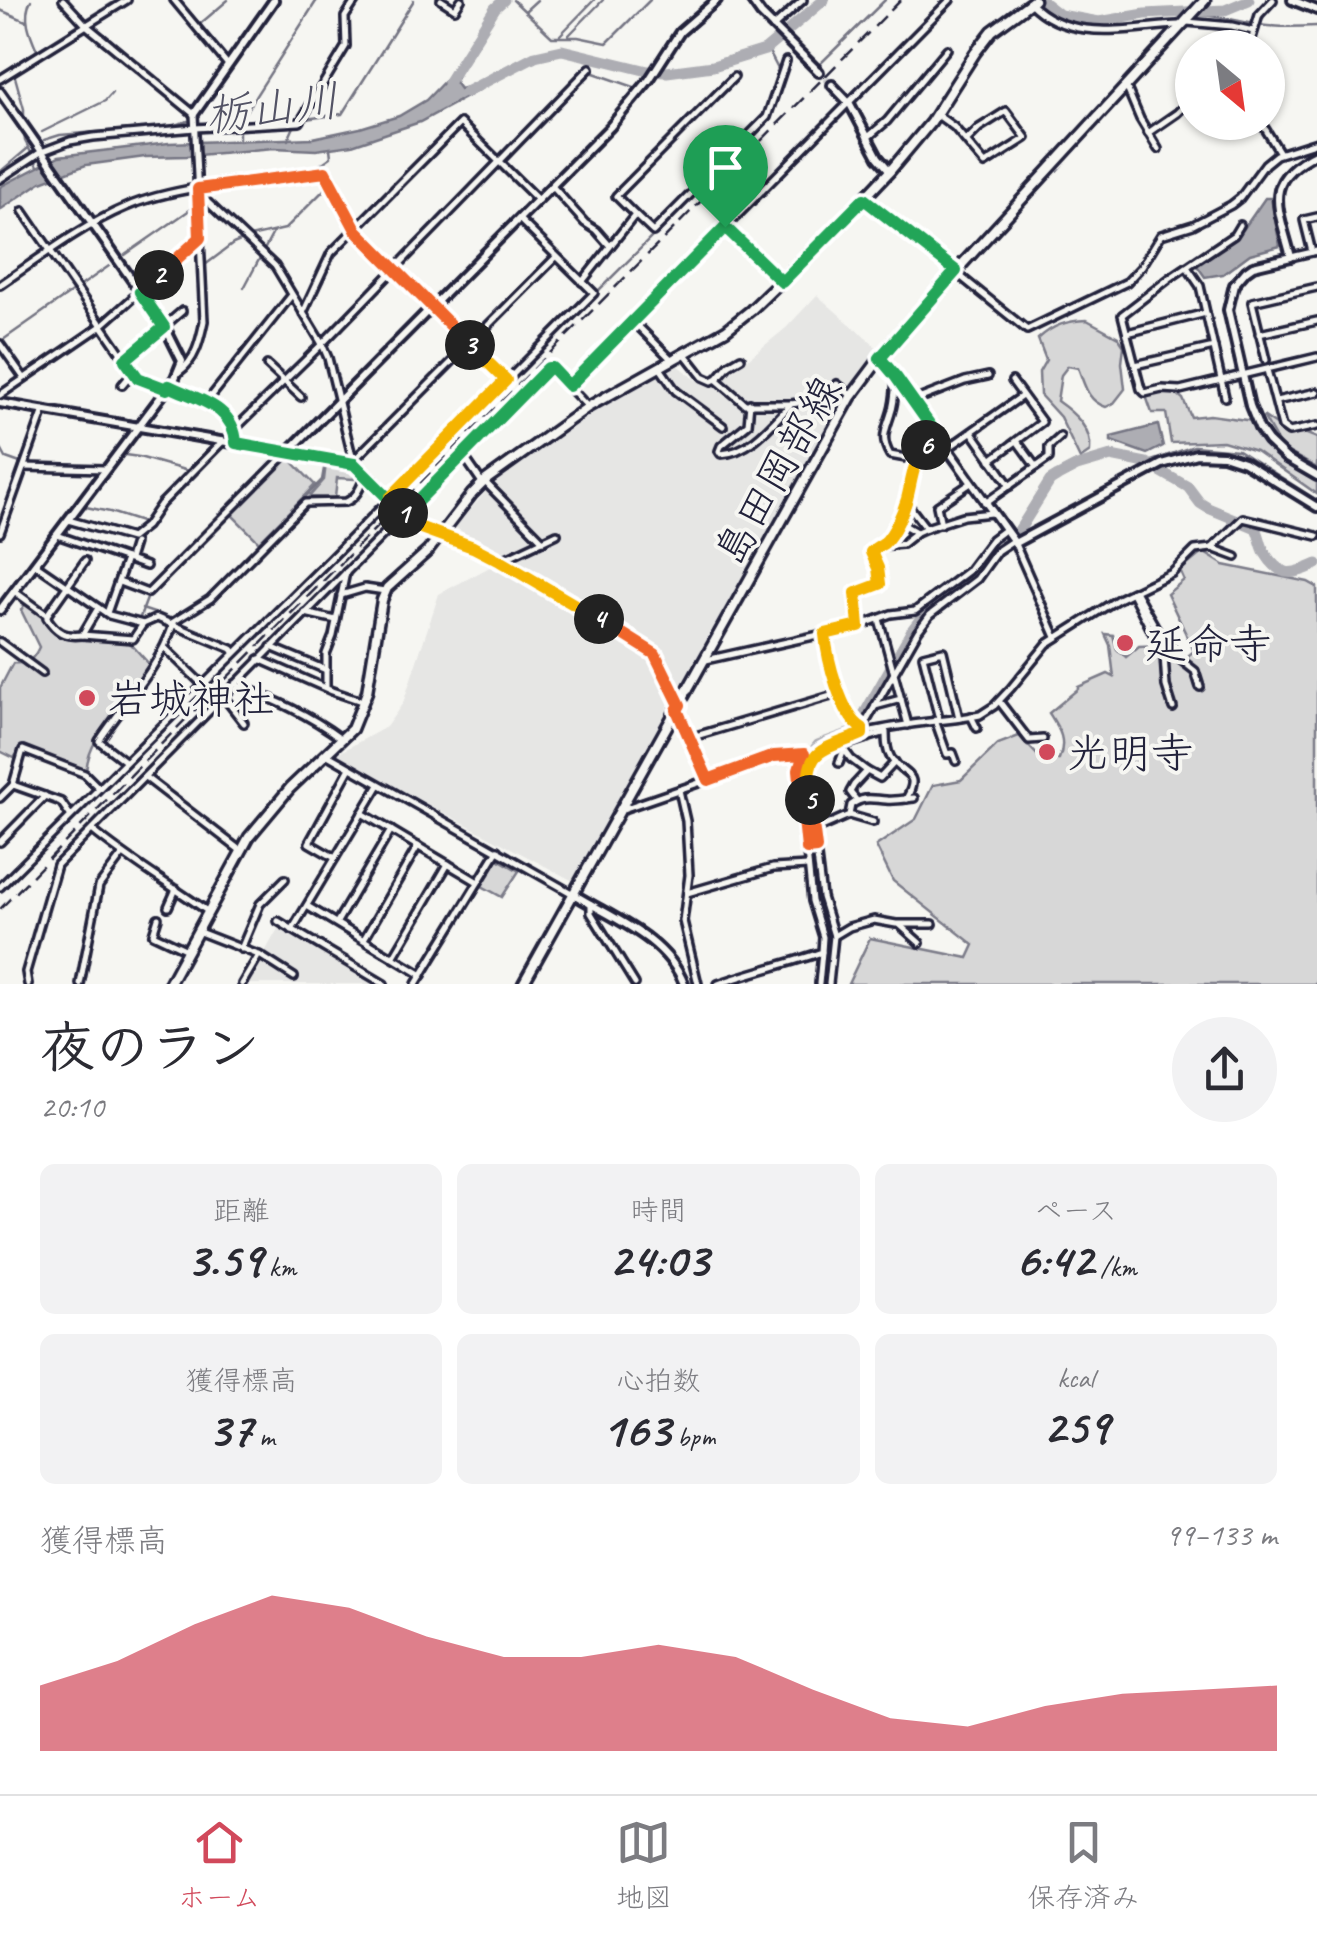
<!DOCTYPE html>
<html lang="ja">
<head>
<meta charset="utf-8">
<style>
  body { margin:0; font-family:Caveat,"Klee One",sans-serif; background:#f2f2f3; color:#2b2b33; height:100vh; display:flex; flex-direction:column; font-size:38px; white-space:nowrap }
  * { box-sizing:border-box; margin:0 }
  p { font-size:32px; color:#7c7c81 }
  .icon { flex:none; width:55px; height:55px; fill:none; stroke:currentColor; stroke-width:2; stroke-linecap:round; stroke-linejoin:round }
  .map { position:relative; height:984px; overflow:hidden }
  .panel { display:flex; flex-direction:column; background:#fff; flex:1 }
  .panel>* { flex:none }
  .needle { width:65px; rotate:151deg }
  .controls { position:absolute; left:1175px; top:30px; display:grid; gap:20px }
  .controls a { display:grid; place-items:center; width:110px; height:110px; border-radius:50%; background:#fff; box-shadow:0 2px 8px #0004; font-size:50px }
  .pin { position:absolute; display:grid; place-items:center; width:85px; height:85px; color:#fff; margin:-102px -42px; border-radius:50% 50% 50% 0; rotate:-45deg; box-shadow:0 0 10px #0007 }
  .pin .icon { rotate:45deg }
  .km { position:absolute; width:50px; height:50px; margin:-25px; border-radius:50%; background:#222; color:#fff; font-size:28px; line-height:50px; text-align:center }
  .round { display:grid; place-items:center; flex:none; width:105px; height:105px; border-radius:52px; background:#f2f2f3 }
  .overview { display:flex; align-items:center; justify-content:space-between; height:170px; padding:0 40px }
  h1 { font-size:55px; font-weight:600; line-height:75px }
  .metrics { display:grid; grid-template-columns:repeat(3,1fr); gap:15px; height:170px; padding:10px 40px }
  .metrics div { display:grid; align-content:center; border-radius:15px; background:#f2f2f3; text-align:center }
  .metrics b { font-size:50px; font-weight:600 }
  .metrics small { font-size:28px; font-weight:400 }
  .metrics p { font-size:28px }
  .chart { height:280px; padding:20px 40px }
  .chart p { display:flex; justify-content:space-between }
  .chart svg { width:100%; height:180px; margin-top:10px; fill:#d1495b; opacity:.7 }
  .tab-bar { display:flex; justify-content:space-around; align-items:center; height:140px; border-top:2px solid #e1e1e2; background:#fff; font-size:28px; color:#7c7c81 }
  .tab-bar a { display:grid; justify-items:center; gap:5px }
  .tab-bar .current { color:#d1495b }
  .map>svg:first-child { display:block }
</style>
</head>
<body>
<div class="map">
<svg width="1317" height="984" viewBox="0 0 1317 984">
  <rect width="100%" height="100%" fill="#f6f6f2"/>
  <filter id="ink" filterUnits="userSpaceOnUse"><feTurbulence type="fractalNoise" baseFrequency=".01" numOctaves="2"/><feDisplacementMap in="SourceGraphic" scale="20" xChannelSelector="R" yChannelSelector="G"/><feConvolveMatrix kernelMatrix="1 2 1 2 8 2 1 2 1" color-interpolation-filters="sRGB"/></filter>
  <g filter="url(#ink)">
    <g fill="#e6e6e4">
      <path d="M817,295L883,353L858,377L838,410L577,883L335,755L386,727L403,703L439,594L503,560L455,527L490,487L582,417L677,365L696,380L716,385L786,328Z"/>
      <path d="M279,927L372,984H247Z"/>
    </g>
    <g fill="#d7d7d7" stroke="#7c7c89" stroke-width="2.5">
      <path d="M1087,320L1118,337L1124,346L1122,363L1125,389L1114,403L1106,407C1087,401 1085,385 1078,368L1068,366L1061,375L1057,401C1074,413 1093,429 1090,452L1080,459L1060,417L1040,395L1039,372L1046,360L1038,339C1053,325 1066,321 1087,320Z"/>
      <path d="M1145,393H1176L1183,399L1191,417L1210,415L1253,421L1280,454L1317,476V494L1256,451L1223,441L1171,443L1166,413H1152Z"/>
      <path d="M1263,416L1291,435L1302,432L1317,438V468L1281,448Z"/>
      <path d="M289,458L315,485L259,542L232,515Z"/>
      <path d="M326,463L354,469V479L337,478L335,498L309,497L324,480Z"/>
      <path d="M1203,552L1224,565L1308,582L1317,587V984H848L870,938L968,958L974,945L893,881L876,846L916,819L933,785L961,780L998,744L1019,736L1045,763L1059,759C1067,740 1059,729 1049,713L1078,689V687L1108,674L1114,677L1110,645L1105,634L1113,635L1117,649L1126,657L1139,646L1163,645L1179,663L1194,651L1167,594L1184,580L1180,571Z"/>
      <path d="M26,602L37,610L59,635L70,639L92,636L130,643L149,664C144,674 139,685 133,693C114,718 89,738 86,771L22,747L14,758L0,751V688L13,663C27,664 33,661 39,647L21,610Z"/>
      <path d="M498,859L519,871L502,897L482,886Z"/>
    </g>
    <g fill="#adadb3" stroke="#757583" stroke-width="2.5">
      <path d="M454,71L458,75L455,82L460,89L475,85L479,90L420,122L352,145L316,150L274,148L187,156L145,157L86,165L41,182L0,210V187L59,156L169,143L313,138L360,128L399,116L426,100Z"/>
      <path d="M1265,198H1271L1280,246L1250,254L1223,274L1205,277L1196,264L1240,234Z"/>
      <path d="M1158,425L1163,446L1147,454L1111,441V437Z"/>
    </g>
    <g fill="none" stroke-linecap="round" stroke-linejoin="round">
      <g stroke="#757583" stroke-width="2.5">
        <path d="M31,0C22,16 30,34 37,50"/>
        <path d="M179,0L200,24L228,0"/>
        <path d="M446,0L455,6"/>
        <path d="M513,0L552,37H578L607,43L650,0"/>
        <path d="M460,9L466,0"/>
        <path d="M0,10L26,21"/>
        <path d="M525,11L537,0"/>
        <path d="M1195,15C1217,15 1237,21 1260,25C1279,28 1298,27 1317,26"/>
        <path d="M560,35L594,0"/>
        <path d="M569,35L603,0"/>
        <path d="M767,48L780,73"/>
        <path d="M820,64L885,0"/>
        <path d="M326,82L328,83L349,47V17L360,0"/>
        <path d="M305,119L342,114L414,0"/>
        <path d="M24,124V109L12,66L117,0"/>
        <path d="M24,132L25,141L38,166"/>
        <path d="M42,132L105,101L112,93"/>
        <path d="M44,140L60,135L171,126L188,121"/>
        <path d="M288,140L297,120L339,52"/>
        <path d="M239,141V122L317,0"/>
        <path d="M0,172L27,149"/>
        <path d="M257,177L314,169L331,157L330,148"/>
        <path d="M77,230C104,212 133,199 165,192"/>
        <path d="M125,255L194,207"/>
        <path d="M205,265L233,244L250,237L285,229L327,187"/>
        <path d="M0,281L24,265"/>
        <path d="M382,286L591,72L637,88"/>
        <path d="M79,287L109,266"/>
        <path d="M244,288L273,233"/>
        <path d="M0,289L48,257"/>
        <path d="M596,293L770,119L780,85"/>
        <path d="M0,342L73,291"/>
        <path d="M196,360C212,318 207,291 204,248"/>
        <path d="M240,437V429L281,388"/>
        <path d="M0,447L6,458L20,463L58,464"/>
        <path d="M125,455L139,457L188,471"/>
        <path d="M1146,463L1194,446L1238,450L1317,500"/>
        <path d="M86,507L110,512L144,523L161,500L216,444"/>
        <path d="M190,608L206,597L322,480L325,463"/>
        <path d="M142,609L154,613"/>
        <path d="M139,620L148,596"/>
        <path d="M676,794L682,815L684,859L685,884L679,922L694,984"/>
      </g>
      <g stroke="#adadb3" stroke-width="11">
        <path d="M1041,0L1060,15L1099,22L1145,14L1225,10L1249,0"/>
        <path d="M448,83L495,8L504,0"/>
        <path d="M466,92L535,56L562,50L648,71L667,72L713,66L765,50L824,0"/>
        <path d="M823,984L827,934L818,900L803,773L805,762L818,745L854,732L912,630L925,613L978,570L989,552L998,544L1018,532L1050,481L1058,476L1077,466L1111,456L1146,463L1188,487L1200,503L1208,508L1256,528C1260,536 1261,546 1265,553C1281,579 1293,575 1317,564"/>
      </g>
      <path stroke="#cccccd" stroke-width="6" stroke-dasharray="6 3" stroke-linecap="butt" d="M819,72L832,85"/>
      <defs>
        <g id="minor">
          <path d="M63,0L86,25L194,114L204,321C200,340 196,360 179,372"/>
          <path d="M174,0L228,65"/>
          <path d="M441,0L455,9L461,0"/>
          <path d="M1030,3C1070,44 1129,27 1179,25"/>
          <path d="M1187,22L1232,26L1253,31"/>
          <path d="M773,27L803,0"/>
          <path d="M1249,48L1259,15L1273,0"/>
          <path d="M0,79L127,0"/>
          <path d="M1126,86L1140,119L1158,149"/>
          <path d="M936,114L954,127L985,164L1026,138L1006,111L979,128L966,141"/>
          <path d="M1261,122L1280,153"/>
          <path d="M1148,133L1177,113L1192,98"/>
          <path d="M867,138L887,121L947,49"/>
          <path d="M0,179L41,152L70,141L93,137L195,128L300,122L346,46L345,17L356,0"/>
          <path d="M552,186L585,223L596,230L610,246"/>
          <path d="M199,194L275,266L322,344L328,358L354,464"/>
          <path d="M865,199L1027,330L1127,282L1142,266L1161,235L1193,225L1231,205L1240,198L1265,164L1276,155L1317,142"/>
          <path d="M23,211L138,378L167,389"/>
          <path d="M635,215L653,232L767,117L786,61"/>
          <path d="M1240,225L1234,235L1170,278L1122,315L1141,389L1145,393L1162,389L1180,390L1317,357"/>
          <path d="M725,227L780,281"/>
          <path d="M1312,252L1304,220L1317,217"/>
          <path d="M1291,257L1317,251"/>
          <path d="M1187,267L1200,286L1225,397"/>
          <path d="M582,282L635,215L616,196L734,77"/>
          <path d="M0,285C40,258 81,226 126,207C180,184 265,180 325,172L356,230L506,380"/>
          <path d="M303,313L331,253L460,123L538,200"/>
          <path d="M633,321L673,361"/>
          <path d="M1127,333L1206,313"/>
          <path d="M1259,334L1317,321"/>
          <path d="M0,344L24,378"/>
          <path d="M685,354L703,377L712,381L716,379L745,404H791L818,400L837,384L852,396"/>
          <path d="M125,360L182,311"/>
          <path d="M1266,360L1252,302L1317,287"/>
          <path d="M267,365L301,397"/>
          <path d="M1135,365L1214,347"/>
          <path d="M660,368L676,391L723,426"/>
          <path d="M1267,370L1282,427L1289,432L1317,426"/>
          <path d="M717,379L729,365L741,358"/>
          <path d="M122,385L133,372"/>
          <path d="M569,386L950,0"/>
          <path d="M169,387C197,399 235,406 236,443"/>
          <path d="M0,395L101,326L200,238"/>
          <path d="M913,401L965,381L988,376"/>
          <path d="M1276,401L1317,392"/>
          <path d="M206,403L291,296"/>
          <path d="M750,403L748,424L721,446L719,451L721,454C750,453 772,424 791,404"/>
          <path d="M235,429L322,344L590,68"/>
          <path d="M972,432L1010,486"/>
          <path d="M1017,441L1036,467"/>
          <path d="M947,449L1022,396"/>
          <path d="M463,455L483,484"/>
          <path d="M354,460L556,257"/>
          <path d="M991,460L1042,422L1012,381"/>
          <path d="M916,463L920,452L937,435"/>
          <path d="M24,467L106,469"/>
          <path d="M486,483L543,541"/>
          <path d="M906,502L926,528L963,516L992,513"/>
          <path d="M985,503L1049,458V447L1060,437"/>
          <path d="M68,520L131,538L146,526L161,504L223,441"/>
          <path d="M897,521L916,532"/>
          <path d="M941,524L937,506L971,483"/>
          <path d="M0,533L44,410"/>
          <path d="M57,535L126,559L107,613"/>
          <path d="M441,535L500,561L645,646L661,663L680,705"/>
          <path d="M1015,544L1056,637"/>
          <path d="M880,546L902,544L917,532L926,528"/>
          <path d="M1212,548L1243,518L1317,536"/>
          <path d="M126,559L146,566"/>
          <path d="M129,559L134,543"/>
          <path d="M500,561L557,534"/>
          <path d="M35,564L109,615L143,624"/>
          <path d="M119,582L148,593L288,452"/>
          <path d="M14,591L47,615L85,561"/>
          <path d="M1135,591L1156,628L1181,660L1195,671L1200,687"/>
          <path d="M1132,593L1164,655L1166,686L1173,708"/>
          <path d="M341,595L365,588L385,591"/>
          <path d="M305,613L336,620"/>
          <path d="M47,615V618C56,632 64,637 82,635L98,608"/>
          <path d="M879,619L908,725"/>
          <path d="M170,624L210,599L305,503L346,502C358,497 361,485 366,474"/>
          <path d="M859,626L856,593L880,584L878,568L871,552C875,548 880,546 884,542C903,526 908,485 916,463L906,458L890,455C880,438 886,430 891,413C895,402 895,389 896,377"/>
          <path d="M825,634C827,658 842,716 862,729"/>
          <path d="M82,635L133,639L143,624L157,618L232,649L234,652"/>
          <path d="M0,642L42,673"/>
          <path d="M271,647L326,670"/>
          <path d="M165,648L202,684"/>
          <path d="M259,659L332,691L364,702"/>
          <path d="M706,660L859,626L891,614L915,611L968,571L992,539L1004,530"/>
          <path d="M235,684C275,700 307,713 342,739"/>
          <path d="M326,686V654L333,636L346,572"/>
          <path d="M223,696L244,723"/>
          <path d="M999,701L1029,740L1043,739"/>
          <path d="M875,706L901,699"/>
          <path d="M677,710L708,780"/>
          <path d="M971,716L977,728"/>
          <path d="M939,719L923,656L943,651L959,718"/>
          <path d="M935,720L947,754L953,753L956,761"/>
          <path d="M862,734V729L918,631L930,615L977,579L997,551L1012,541"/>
          <path d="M689,738L841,693"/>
          <path d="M840,744L851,759L867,771L854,785L850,792L857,801"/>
          <path d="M841,746L886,732C886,740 886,750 891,758C903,776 922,772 906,799"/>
          <path d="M326,754L575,895"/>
          <path d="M125,761L99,741C124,703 158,670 173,625"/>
          <path d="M839,763L844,750"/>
          <path d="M867,771L880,778L895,762"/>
          <path d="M145,777L241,851"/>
          <path d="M13,785L61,802L70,815"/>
          <path d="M679,790L686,821L689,875L683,921L698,984"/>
          <path d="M0,798L13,785L23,750L85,774L98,787"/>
          <path d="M620,810L774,757L804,754L812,759"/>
          <path d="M362,813L478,882"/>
          <path d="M849,815L873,822"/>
          <path d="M92,830C128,860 169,884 207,911"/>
          <path d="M815,830L849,815L851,805C864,796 871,799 886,800C895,801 905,799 914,798"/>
          <path d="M0,842L45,796"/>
          <path d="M335,858L309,843L350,768"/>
          <path d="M0,887L330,559L594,293L519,219"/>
          <path d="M687,893L773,868L808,866"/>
          <path d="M591,904V913L635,984"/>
          <path d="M307,906L422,975"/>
          <path d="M168,907L176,889"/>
          <path d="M158,918L153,934L187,950"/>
          <path d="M278,921L384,984"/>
          <path d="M337,922L391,830"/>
          <path d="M900,925L920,943"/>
          <path d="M292,930L379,785"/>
          <path d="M197,931L261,956L294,977"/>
          <path d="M834,936L849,927L874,920L896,924H933"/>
          <path d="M364,939L418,846"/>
          <path d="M241,949L260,904L285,879"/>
          <path d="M394,956L448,864"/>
          <path d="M28,984L26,972L57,865L548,368L552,369L588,407"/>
          <path d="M80,984L99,886L123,854"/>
          <path d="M242,984L259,955"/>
          <path d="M416,984L498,850"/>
          <path d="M718,984C752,972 787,964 822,952L823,937L812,901L801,793L799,769L804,754"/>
          <path d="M819,984L822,952"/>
          <path d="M829,984L834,936L822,897L807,776L812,759C854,722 928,725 980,715L994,706L1011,688L1047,644L1118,599L1172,573L1195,550L1212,548L1236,557"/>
        </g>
        <g id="tertiary">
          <path d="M751,0L761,14L819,72"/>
          <path d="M1292,0L1317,10"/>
          <path d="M832,85L850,104L878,157L890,171"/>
          <path d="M0,92L165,327L182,361L175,378L0,610"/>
          <path d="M194,114L274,0"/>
          <path d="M1317,153C1261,180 1278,206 1291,257L1253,266L1246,271L1234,285L1228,310L1250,406L1259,428L1268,441L1286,458L1317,476"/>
          <path d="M880,358L896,377L1015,543L1162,464L1196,454L1223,455L1244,462L1317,507"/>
          <path d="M0,403L354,464L421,528L441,535"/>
          <path d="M288,452L610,127L649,80L680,32L717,0"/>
          <path d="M575,895C614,919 666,938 684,984"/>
        </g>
        <g id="secondary">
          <path d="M169,984L249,837L290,788L352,729L367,692L382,600L387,588L428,551L472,494L486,480L588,407L726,330L751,310L836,228L890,171L931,122L975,53L992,31L1034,0"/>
          <path d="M523,984L851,397L887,349L956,271L1205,0"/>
        </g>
      </defs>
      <use href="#minor" stroke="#22223b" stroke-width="12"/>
      <use href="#tertiary" stroke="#22223b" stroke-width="14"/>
      <use href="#secondary" stroke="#22223b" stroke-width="15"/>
      <use href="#minor" stroke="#f6f6f2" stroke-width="5"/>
      <use href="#tertiary" stroke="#f6f6f2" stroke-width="6"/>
      <use href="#secondary" stroke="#f6f6f2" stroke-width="8"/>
      <path stroke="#22223b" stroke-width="2.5" stroke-dasharray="15 8" stroke-linecap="butt" d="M0,909L176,729L901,0"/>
    </g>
  </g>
  <g fill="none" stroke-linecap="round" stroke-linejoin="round" filter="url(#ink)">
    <defs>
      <path id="split-1" d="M403,513L404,515L548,368H552L569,386L725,227"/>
      <path id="split-2" d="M159,275L140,292L164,327L125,360L138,378L167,389L169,386C198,400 234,406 236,443L354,464L403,513"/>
      <path id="split-3" d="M159,275L200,238L198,189L325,172L356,230L470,345"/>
      <path id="split-4" d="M470,345L506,380L390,498L404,515L421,528L473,547L500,561L599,619"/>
      <path id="split-5" d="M599,619L655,654L680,705L677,710L708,780L774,756L804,754L799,770L807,849L816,848L810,800"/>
      <path id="split-6" d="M810,800C804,748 819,752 862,734V728C841,716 827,658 825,634L859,626L856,593L880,584L878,568L871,552C875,548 879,546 884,543C894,534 903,512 907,499C912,480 913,461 926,445"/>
      <path id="split-7" d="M725,227L782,282L864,199L956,271L880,358L896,377L937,435L926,445"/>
    </defs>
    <use href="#split-1" stroke="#fff" stroke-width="20"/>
    <use href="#split-2" stroke="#fff" stroke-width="20"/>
    <use href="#split-3" stroke="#fff" stroke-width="20"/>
    <use href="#split-4" stroke="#fff" stroke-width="20"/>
    <use href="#split-5" stroke="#fff" stroke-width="20"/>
    <use href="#split-6" stroke="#fff" stroke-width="20"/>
    <use href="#split-7" stroke="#fff" stroke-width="20"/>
    <use href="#split-1" stroke="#22a559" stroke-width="12"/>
    <use href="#split-2" stroke="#22a559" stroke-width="12"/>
    <use href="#split-3" stroke="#f0652b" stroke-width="12"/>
    <use href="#split-4" stroke="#f5b400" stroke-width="12"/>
    <use href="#split-5" stroke="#f0652b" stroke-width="12"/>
    <use href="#split-6" stroke="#f5b400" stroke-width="12"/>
    <use href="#split-7" stroke="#22a559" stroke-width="12"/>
  </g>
  <g fill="#d1495b" stroke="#f6f6f2" stroke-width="4">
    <circle cx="1125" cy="643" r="10"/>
    <circle cx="87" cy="698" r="10"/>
    <circle cx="1047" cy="752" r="10"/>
  </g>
  <g text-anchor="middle" stroke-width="8" stroke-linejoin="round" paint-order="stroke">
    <g font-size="42" fill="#22223b" stroke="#f6f6f2">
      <text transform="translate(777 470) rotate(-60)" y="15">島田岡部線</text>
    </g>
    <g font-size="42" fill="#22223b" stroke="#f6f6f2" text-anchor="start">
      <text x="1145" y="658">延命寺</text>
      <text x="107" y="713">岩城神社</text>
      <text x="1067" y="767">光明寺</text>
    </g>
    <g font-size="45" font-style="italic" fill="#535365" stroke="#f6f6f2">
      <text transform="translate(272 107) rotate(-7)" y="16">栃山川</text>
    </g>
  </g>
</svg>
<div class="controls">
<a><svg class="needle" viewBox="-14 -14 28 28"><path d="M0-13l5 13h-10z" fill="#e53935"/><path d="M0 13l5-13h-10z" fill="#7c7c81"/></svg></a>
</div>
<div class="pin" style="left:725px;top:227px;background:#1e9e55"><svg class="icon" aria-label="arrive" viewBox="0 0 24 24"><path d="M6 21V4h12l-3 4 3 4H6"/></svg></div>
<b class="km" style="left:403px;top:513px">1</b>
<b class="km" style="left:159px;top:275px">2</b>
<b class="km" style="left:470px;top:345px">3</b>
<b class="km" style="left:599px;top:619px">4</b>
<b class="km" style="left:810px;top:800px">5</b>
<b class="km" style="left:926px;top:445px">6</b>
</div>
<section class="panel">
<div class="overview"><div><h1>夜のラン</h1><p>20:10</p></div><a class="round"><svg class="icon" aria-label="share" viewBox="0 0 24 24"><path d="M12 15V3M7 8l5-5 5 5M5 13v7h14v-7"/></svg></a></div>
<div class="metrics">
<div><p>距離</p><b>3.59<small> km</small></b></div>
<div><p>時間</p><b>24:03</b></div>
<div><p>ペース</p><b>6:42<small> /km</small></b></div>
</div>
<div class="metrics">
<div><p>獲得標高</p><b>37<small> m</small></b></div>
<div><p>心拍数</p><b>163<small> bpm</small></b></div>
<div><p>kcal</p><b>259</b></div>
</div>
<div class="chart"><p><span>獲得標高</span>99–133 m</p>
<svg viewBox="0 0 160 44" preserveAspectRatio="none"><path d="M0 44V28L10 22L20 13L30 6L40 9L50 16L60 21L70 21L80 18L90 21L100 29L110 36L120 38L130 33L140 30L150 29L160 28V44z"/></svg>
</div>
</section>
<nav class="tab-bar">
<a class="current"><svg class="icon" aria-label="home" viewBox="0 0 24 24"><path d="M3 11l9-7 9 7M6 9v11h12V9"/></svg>ホーム</a>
<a><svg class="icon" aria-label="map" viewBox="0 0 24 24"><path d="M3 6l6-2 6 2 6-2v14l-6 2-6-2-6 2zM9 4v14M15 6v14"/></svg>地図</a>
<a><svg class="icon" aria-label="saved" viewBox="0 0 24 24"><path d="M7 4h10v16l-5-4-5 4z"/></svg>保存済み</a>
</nav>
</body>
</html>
